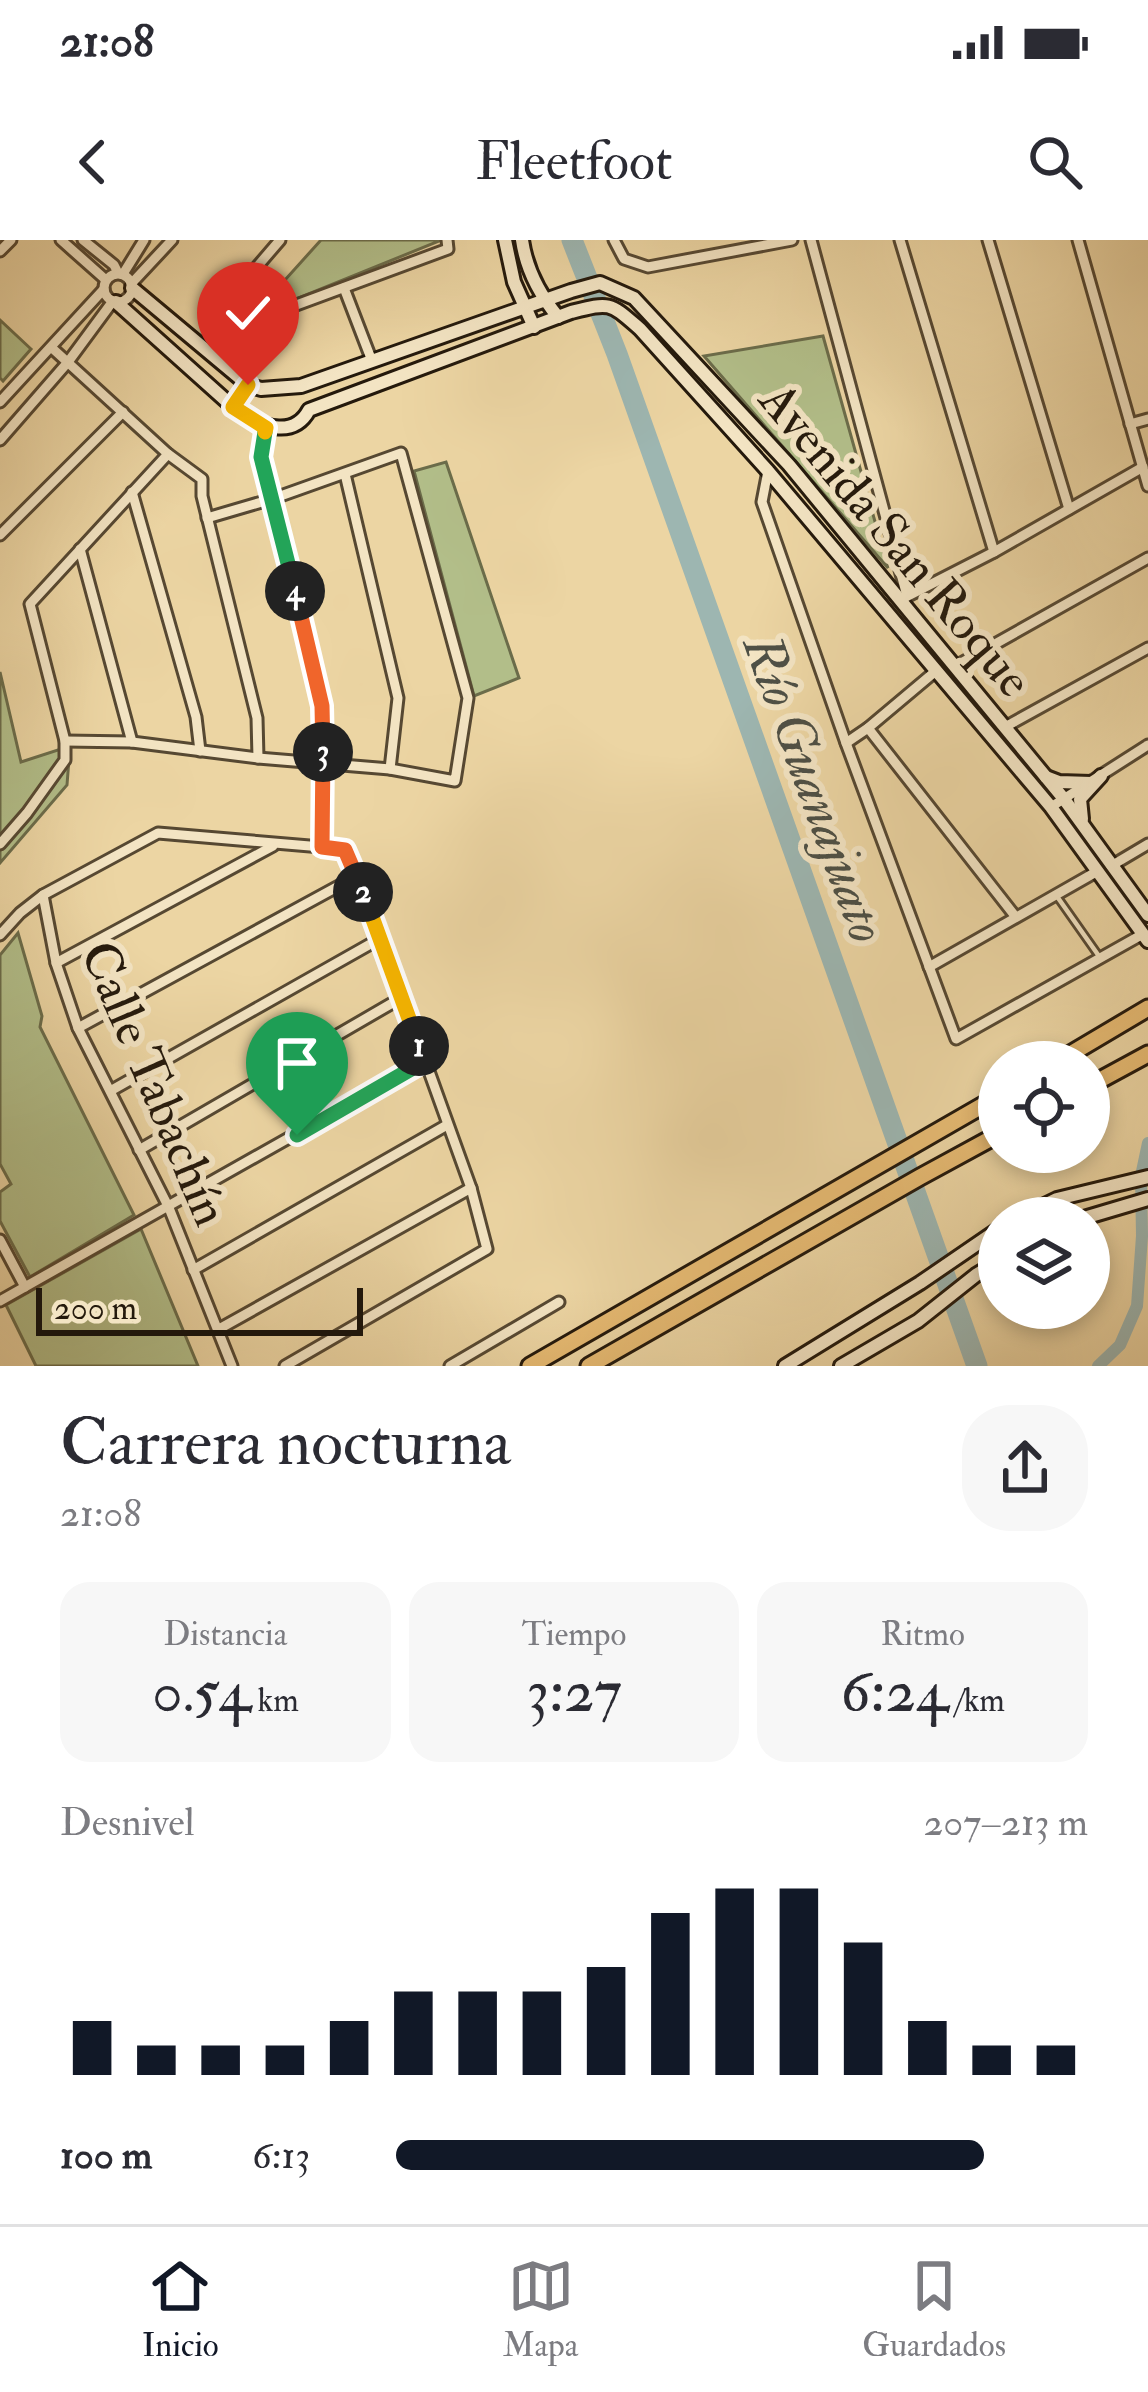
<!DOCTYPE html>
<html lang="es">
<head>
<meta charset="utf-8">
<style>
  body { margin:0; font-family:"IM FELL Double Pica",serif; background:#f7f7f7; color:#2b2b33; height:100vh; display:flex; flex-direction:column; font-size:45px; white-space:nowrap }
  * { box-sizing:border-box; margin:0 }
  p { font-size:39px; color:#7c7c81 }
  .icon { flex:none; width:66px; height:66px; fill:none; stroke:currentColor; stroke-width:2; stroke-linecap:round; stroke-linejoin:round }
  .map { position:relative; height:1126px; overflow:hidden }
  .side { display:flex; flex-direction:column; background:#fff; flex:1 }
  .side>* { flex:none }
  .buttons { position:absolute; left:978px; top:801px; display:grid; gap:24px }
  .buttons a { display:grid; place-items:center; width:132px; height:132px; border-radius:50%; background:#fff; box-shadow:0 6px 18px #0003; font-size:60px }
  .scale { position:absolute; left:36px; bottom:30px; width:327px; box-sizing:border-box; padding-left:12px; border:6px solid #24190c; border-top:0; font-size:33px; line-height:42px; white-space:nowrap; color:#24190c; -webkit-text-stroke:9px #f3e4c3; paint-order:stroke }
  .pin { position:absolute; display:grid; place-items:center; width:102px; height:102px; color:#fff; margin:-123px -51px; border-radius:50% 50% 50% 0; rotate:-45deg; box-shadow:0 0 12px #0007 }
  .pin .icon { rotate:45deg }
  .km { position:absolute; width:60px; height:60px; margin:-30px; border-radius:50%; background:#222; color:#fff; font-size:33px; line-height:60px; text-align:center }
  .round { display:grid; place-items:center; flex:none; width:126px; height:126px; border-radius:48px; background:#f7f7f7 }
  .headline { display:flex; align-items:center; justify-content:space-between; height:204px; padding:0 60px }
  h1 { font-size:66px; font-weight:600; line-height:90px }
  .metrics { display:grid; grid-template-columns:repeat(3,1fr); gap:18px; height:204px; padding:12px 60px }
  .metrics div { display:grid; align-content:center; border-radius:30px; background:#f7f7f7; text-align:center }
  .metrics b { font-size:60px; font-weight:600 }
  .metrics small { font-size:33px; font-weight:400 }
  .metrics p { font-size:33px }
  .chart { height:336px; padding:24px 60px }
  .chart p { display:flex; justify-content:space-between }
  .chart svg { width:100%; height:216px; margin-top:12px; stroke:#111827; stroke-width:6 }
  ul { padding:0 60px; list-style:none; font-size:39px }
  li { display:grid; grid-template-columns:192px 144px 1fr; align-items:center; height:90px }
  li i { height:30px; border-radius:15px; background:#111827 }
  .status { display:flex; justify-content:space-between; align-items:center; height:84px; padding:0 60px; background:#fff; direction:ltr }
  .status svg { height:33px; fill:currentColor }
  header { display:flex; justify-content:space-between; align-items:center; height:156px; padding:0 60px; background:#fff; font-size:54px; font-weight:600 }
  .dock { display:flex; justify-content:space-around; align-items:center; height:168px; border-top:3px solid #e1e1e2; background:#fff; font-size:33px; color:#7c7c81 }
  .dock a { display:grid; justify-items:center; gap:6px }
  .dock .active { color:#111827 }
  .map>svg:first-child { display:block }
</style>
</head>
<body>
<div class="status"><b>21:08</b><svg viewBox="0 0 49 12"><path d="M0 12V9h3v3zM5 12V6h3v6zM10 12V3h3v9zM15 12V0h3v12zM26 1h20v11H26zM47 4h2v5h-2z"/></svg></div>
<header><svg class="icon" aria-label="back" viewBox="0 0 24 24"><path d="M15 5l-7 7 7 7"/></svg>Fleetfoot<svg class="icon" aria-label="search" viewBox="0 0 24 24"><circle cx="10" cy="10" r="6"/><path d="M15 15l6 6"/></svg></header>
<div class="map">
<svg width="1148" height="1126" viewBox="0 0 1148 1126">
  <rect width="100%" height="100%" fill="#ecd5a3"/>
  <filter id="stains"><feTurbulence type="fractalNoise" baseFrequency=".00167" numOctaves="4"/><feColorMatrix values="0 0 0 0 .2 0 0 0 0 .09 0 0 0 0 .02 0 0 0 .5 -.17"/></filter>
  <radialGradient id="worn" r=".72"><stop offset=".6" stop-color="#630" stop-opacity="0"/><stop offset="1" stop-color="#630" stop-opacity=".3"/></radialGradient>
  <g fill="#b2be89" stroke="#6b6c4a" stroke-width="3">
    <path d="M321,0H439V1L274,68L266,61Z"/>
    <path d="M0,80L31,109L3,141L0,138Z"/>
    <path d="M823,96L888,328L704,116Z"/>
    <path d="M446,222L519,438L474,456L414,231Z"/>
    <path d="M0,432L21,522L70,506L67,545L0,623Z"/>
    <path d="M18,693L42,776L40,787L134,975L30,1037L0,981V952L11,944L0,924V715Z"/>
    <path d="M141,989L198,1126H36L6,1065Z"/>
  </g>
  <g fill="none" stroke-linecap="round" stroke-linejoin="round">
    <path stroke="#9db6b1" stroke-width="12" d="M1098,1126L1120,1105L1137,1066L1142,996L1141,936L1148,903"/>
    <path stroke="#9db6b1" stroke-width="21" d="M572,0L617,114L977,1126"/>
    <defs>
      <path id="lane" d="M1056,655L1101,719"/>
      <g id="street">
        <path d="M61,0L106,40"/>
        <path d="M83,0L114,25L118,33"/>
        <path d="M280,0L244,42L272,74L448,9L447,0"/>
        <path d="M614,0L624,19L648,27L792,0"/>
        <path d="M811,0L907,356"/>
        <path d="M900,0L994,312"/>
        <path d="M988,0L1069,269"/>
        <path d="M1078,0L1148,246"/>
        <path d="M0,11L11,0"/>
        <circle cx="118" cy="48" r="14"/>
        <path d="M123,34L144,0"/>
        <path d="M131,44L172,0"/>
        <path d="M344,48L372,121"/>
        <path d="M52,108L168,214L202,239V256L257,478L258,518"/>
        <path d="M0,162L104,49"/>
        <path d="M1130,184L1148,179"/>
        <path d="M265,188L261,217L322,466L321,607"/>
        <path d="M0,200L68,122L113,61"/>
        <path d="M768,231L762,262L846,503L956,799L1143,694"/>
        <path d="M345,234L398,458L390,529"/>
        <path d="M132,252L196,477L200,511"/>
        <path d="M0,295L123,172"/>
        <path d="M80,309L132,502"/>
        <path d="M904,358L994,312L1143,227"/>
        <path d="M954,427L1148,318"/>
        <path d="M1005,487L1148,408"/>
        <path d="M868,488L1015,676"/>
        <path d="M65,501L132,502L258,518L390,529L455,541L468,458L401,213L272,259L207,278"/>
        <path d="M846,503L868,488L937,430"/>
        <path d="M1051,567L1148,505"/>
        <path d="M0,604L27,573L65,520V501L30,364L168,214"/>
        <path d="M1111,626L1148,604"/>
        <path d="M43,655L56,723L78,788L169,968L232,1126"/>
        <path d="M0,695L20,673L43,655L158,593L345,609L381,698L471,948L487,1009L285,1126"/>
        <path d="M56,723L273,606"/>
        <path d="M929,727L1096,632"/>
        <path d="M78,788L357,636"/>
        <path d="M112,850L381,698"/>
        <path d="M139,910L401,758"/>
        <path d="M0,1000L25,1047"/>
        <path d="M193,1030L447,885"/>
        <path d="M0,1061L425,821"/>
        <path d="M219,1089L471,948"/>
        <path d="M450,1126L559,1062"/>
      </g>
      <g id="secondary">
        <path d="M505,0L514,42L534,87"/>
        <path d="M522,0C526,28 540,55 558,77"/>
        <path d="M132,48L248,145L261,149L301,146L571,51L600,43L634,58L789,225L1064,559L1148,675"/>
        <path d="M116,62L242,175C265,187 294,198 309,170L571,72C611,62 609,62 640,89L768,231L1051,567L1148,701"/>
        <path d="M1046,537L1059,542L1091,543"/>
        <path d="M1082,579L1080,559L1101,536"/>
        <path d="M1018,978L1057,959L1148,937"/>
        <path d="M1084,978L1148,959"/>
        <path d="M785,1126L920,1043L999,989"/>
        <path d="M841,1126L918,1081L976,1035L999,1021"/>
      </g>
      <g id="highway">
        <path d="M1057,822L1148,768"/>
        <path d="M1089,846L1148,814"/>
        <path d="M530,1126L999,856"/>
        <path d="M589,1126L920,937L999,894"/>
      </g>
    </defs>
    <use href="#lane" stroke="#564832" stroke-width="10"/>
    <use href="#street" stroke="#564832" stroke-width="15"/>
    <use href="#secondary" stroke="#24190c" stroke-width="18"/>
    <use href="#highway" stroke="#24190c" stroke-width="21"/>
    <use href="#lane" stroke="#f3e4c3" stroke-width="4.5"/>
    <use href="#street" stroke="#f3e4c3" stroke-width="9"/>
    <use href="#secondary" stroke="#f3e4c3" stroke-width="12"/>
    <use href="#highway" stroke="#e6ba72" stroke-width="15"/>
  </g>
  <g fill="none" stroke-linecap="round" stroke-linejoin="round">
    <defs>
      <path id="split-1" d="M297,895L425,821L419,806"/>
      <path id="split-2" d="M363,652L419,806"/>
      <path id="split-3" d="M323,512L322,607L345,610L363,652"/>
      <path id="split-4" d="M295,351L322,466L323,512"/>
      <path id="split-5" d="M265,192L261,217L295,351"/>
      <path id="split-6" d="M248,145L233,167L266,188L265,192"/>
    </defs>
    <use href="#split-1" stroke="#fff" stroke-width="24"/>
    <use href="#split-2" stroke="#fff" stroke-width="24"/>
    <use href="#split-3" stroke="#fff" stroke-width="24"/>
    <use href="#split-4" stroke="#fff" stroke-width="24"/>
    <use href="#split-5" stroke="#fff" stroke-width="24"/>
    <use href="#split-6" stroke="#fff" stroke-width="24"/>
    <use href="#split-1" stroke="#22a559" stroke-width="15"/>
    <use href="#split-2" stroke="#f5b400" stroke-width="15"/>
    <use href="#split-3" stroke="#f0652b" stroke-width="15"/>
    <use href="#split-4" stroke="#f0652b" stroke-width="15"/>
    <use href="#split-5" stroke="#22a559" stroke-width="15"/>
    <use href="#split-6" stroke="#f5b400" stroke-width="15"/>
  </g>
  <g text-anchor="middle" stroke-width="12" stroke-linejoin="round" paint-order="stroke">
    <g font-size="51" fill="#24190c" stroke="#f3e4c3">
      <text transform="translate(897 299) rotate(50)" y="18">Avenida San Roque</text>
      <text transform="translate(156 843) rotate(67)" y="18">Calle Tabachín</text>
    </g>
    <g font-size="54" font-style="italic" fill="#4e5046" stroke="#f3e4c3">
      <text transform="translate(816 548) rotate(70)" y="19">Río Guanajuato</text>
    </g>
  </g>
  <rect width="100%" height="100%" filter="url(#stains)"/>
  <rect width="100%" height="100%" fill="url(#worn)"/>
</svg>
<div class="buttons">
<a><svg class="icon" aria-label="locate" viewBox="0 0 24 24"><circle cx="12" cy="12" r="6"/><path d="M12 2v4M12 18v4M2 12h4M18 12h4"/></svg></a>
<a><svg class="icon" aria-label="layers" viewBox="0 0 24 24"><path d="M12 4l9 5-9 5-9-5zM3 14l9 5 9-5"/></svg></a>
</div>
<div class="scale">200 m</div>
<div class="pin" style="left:297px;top:895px;background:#1e9e55"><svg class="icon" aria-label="arrive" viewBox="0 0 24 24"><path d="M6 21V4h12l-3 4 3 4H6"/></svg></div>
<div class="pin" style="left:248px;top:145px;background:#d93025"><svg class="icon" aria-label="check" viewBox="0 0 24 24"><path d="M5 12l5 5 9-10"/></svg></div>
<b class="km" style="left:419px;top:806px">1</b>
<b class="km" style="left:363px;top:652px">2</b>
<b class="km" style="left:323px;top:512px">3</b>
<b class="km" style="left:295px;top:351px">4</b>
</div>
<section class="side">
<div class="headline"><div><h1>Carrera nocturna</h1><p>21:08</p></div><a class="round"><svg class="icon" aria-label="share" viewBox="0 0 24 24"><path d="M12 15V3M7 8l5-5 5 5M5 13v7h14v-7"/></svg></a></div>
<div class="metrics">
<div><p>Distancia</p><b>0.54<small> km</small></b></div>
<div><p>Tiempo</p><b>3:27</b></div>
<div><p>Ritmo</p><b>6:24<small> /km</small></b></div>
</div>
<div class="chart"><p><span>Desnivel</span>207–213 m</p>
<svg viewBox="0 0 160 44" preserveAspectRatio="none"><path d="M5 44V33M15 44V38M25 44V38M35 44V38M45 44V33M55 44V27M65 44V27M75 44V27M85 44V22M95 44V11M105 44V6M115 44V6M125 44V17M135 44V33M145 44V38M155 44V38"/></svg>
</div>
<ul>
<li><b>100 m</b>6:13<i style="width:85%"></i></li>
</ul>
</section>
<nav class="dock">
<a class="active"><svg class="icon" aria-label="home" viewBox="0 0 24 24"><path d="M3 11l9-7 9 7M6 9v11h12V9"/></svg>Inicio</a>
<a><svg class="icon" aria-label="map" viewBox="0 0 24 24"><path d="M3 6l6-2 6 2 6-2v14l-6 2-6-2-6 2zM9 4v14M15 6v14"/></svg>Mapa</a>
<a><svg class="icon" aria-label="saved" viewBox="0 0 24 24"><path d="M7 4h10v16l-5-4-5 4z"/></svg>Guardados</a>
</nav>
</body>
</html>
